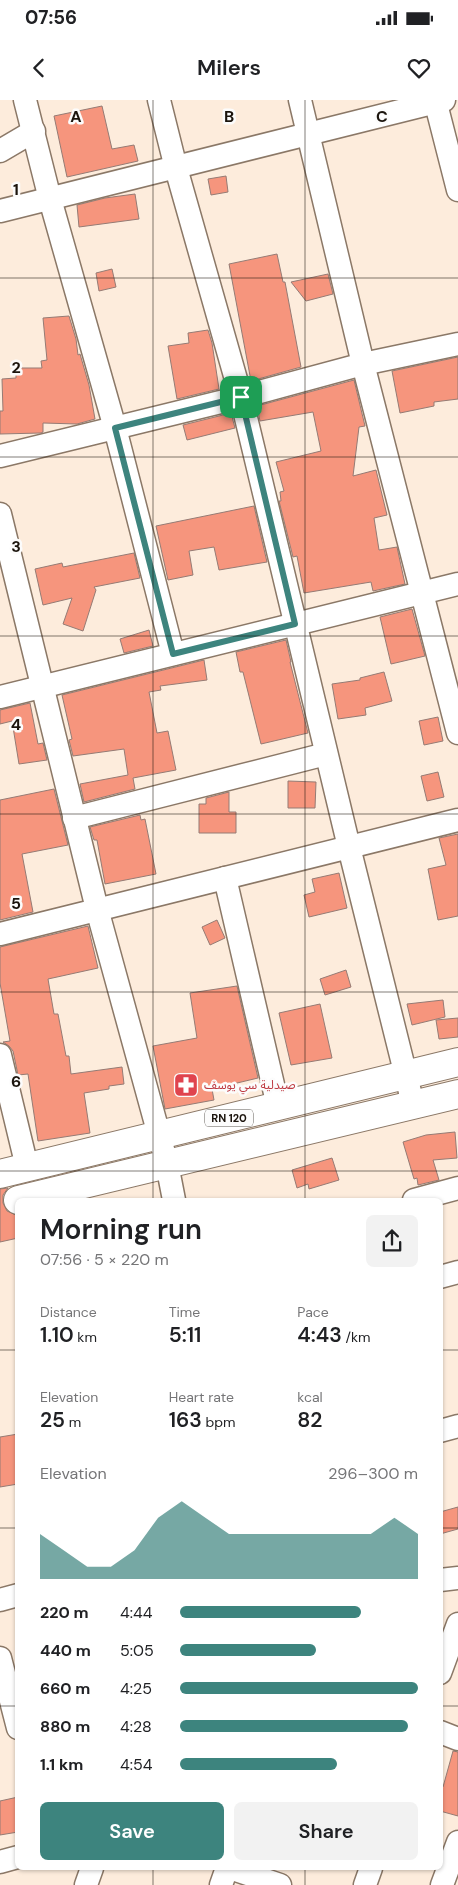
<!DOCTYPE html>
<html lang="en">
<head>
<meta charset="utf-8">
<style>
  body { margin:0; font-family:"DM Sans","Noto Sans Arabic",sans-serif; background:#f2f2f2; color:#202124; height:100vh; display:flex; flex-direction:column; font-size:19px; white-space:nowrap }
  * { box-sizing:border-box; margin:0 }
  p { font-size:16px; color:#757577 }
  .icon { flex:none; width:28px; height:28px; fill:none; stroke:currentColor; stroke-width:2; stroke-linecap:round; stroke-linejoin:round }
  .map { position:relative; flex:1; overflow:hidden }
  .sheet { position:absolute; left:15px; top:1098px; width:428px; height:672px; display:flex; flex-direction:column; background:#fff; border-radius:8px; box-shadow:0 1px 4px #0004 }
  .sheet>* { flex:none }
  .pin { position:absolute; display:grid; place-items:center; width:42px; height:42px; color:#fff; margin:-21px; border-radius:10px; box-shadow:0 2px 8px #0006 }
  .round { display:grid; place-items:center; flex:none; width:52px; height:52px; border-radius:8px; background:#f2f2f2 }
  .summary { display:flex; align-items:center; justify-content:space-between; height:85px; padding:0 25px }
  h1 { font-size:28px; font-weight:600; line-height:38px }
  .metrics { display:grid; grid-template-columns:repeat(3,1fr); gap:8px; height:85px; padding:5px 25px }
  .metrics div { display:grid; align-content:center }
  .metrics b { font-size:21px; font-weight:600 }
  .metrics small { font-size:14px; font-weight:400 }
  .metrics p { font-size:14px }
  .chart { height:140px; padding:10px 25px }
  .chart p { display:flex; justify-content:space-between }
  .chart svg { width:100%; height:90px; margin-top:5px; fill:#3d847e; opacity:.7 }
  .button { display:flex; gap:10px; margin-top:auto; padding:10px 25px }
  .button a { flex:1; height:58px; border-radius:8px; background:#3d847e; color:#fff; font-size:20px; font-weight:600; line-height:58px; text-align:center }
  .button a+a { background:#f2f2f2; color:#202124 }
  ul { padding:0 25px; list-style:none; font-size:16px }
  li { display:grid; grid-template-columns:80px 60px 1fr; align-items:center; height:38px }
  li i { height:12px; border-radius:6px; background:#3d847e }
  .status { display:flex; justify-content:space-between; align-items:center; height:35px; padding:0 25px; background:#fff; direction:ltr }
  .status svg { height:14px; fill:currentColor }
  header { display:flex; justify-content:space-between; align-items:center; height:65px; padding:0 25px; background:#fff; font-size:22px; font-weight:600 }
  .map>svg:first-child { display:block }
</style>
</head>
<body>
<div class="status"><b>07:56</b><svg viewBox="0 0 49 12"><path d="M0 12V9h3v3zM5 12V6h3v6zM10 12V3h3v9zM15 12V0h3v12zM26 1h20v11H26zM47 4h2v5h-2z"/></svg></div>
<header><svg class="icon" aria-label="back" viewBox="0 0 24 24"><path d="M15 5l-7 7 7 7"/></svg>Milers<svg class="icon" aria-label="heart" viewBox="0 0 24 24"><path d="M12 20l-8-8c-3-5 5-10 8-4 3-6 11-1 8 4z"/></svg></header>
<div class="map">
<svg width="458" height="1785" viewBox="0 0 458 1785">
  <rect width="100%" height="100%" fill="#fdecdc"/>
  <g fill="#f6957d" stroke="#957b74">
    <path d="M102,6L112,49L134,45L138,61L67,77L54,16Z"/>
    <path d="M226,76L228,92L211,95L208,79Z"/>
    <path d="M135,94L139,119L79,127L77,105L105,98Z"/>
    <path d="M277,154L283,182H285L301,267L251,281L229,164Z"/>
    <path d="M112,169L116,187L99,191L96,173Z"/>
    <path d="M328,174L333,194L306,201L291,182Z"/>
    <path d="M69,216L76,239L78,255L80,254L89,285L95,319L77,324L43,323V332L41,333L0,334V311H3L2,279L16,278V268H42L41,261L47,260L43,218Z"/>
    <path d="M208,230L212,243L219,289L177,299L168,246L189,243L188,233Z"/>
    <path d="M458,257V299L434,302V306L400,313L392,271Z"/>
    <path d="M354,280L365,326L359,327L353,376L376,370L387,415L374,418L379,450L397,447L405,484L373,491L371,482L304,493L297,456L293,457L279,401H281L280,392L284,391L276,362L321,351L313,312L260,321L257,306Z"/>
    <path d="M231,313L235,328L187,340L183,325Z"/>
    <path d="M254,406L267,462L219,470L214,447L189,451L193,475L168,480L156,426Z"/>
    <path d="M134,453L140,478L94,487L96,490L83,531L63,524L72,498L43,505L35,469L62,463L63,467Z"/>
    <path d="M412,509L425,556L391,564L380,517Z"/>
    <path d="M149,530L153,546L124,553L120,539Z"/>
    <path d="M286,540L291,562H290L308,633L261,644L243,572H240L236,552Z"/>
    <path d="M204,560L207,580L160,586L161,590L149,592L157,633L168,631L176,670L133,678L135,689L84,702L80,684L128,675L124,649L73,656L69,640L72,639L62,595Z"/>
    <path d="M384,572L392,601L365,608L366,615L338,619L332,584L360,580V578Z"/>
    <path d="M30,603L38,644L43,643L47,660L19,664L12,621L0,624V610Z"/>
    <path d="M438,617L443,641L424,645L419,621Z"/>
    <path d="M438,672L444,697L427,701L421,676Z"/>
    <path d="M288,681L316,682L315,708H288Z"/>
    <path d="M54,689L68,745L22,754L33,812L0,820V700Z"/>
    <path d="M229,692V712H236V733H199V704H206V698Z"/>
    <path d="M140,715L141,720L145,719L156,774L105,784L97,740H94L90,727Z"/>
    <path d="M458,734V816L438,820L428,769L446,765L439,738Z"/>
    <path d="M339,773L347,808L309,817L304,795L315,792L312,779Z"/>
    <path d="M217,820L225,838L210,845L202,827Z"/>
    <path d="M88,826L98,868L48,879L54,914H58L66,956H69L71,974L122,967L124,984L109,986V989L84,993L90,1033L38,1041L28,974L18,975L13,951L9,946L3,942L10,941L0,883V847Z"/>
    <path d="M346,870L351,887L325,895L320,879Z"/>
    <path d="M237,886L258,978L212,989L214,1000L165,1009L153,946L197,938L190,893Z"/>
    <path d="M443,900L445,917L412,925L407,904Z"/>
    <path d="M320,904L332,958L291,965L279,913Z"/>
    <path d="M458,918V937L439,939L436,920Z"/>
    <path d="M455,1032L457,1058L433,1060L439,1080L418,1085L417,1078L414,1079L403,1042L426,1035Z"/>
    <path d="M332,1058L339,1080L309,1089L308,1084L297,1088L292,1070Z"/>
    <path d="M8,1088L3,1095V1103L7,1111L16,1115L18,1138L0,1142V1089Z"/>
    <path d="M18,1334V1384L0,1387V1337Z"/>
    <path d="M458,1407V1429L440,1434V1412Z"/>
    <path d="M453,1651L458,1652V1716L440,1711V1686L443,1687Z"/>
    <path d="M18,1697V1732L0,1735V1701Z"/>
  </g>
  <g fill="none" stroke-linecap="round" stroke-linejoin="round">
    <defs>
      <g id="minor">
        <path d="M25,0L50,99L115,328L173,554"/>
        <path d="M159,0L176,68L241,297L349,747L413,1004"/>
        <path d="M300,0L363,264L458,633"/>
        <path d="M435,0L458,90"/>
        <path d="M0,51L34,31"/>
        <path d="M0,111L444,0"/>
        <path d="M0,356L241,297L363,264L458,244"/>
        <path d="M0,414L97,809L167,1064L174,1100"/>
        <path d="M0,597L458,484"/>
        <path d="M74,718L326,654"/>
        <path d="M225,778L278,1006"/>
        <path d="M0,834L458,720"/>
        <path d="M0,955L27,1067"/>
        <path d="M414,1100L458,1088"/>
        <path d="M440,1177L458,1172"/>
        <path d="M440,1331L458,1326"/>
        <path d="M440,1480L458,1478"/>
        <path d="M0,1500L18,1495"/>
        <path d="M0,1558L18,1628"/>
        <path d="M440,1573L458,1524"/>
        <path d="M440,1632L458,1639"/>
        <path d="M0,1762L18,1757"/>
        <path d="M230,1768L280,1785"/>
        <path d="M86,1785L92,1768"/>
        <path d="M221,1785L227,1768"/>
        <path d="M365,1785L371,1768"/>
        <path d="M442,1785L458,1742"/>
      </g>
      <g id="major">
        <path d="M0,1074L458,962"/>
        <path d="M18,1100L458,994"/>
      </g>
    </defs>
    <use href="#minor" stroke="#8b7867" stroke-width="25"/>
    <use href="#major" stroke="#8b7867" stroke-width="30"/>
    <use href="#minor" stroke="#fff" stroke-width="22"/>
    <use href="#major" stroke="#fff" stroke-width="28"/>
  </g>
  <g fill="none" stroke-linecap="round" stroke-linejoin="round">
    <defs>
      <path id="route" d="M241,297L295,524L173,554L115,328Z"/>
    </defs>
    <use href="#route" stroke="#fff" stroke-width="10"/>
    <use href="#route" stroke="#3d847e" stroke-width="6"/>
  </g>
  <path fill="none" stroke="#1b140d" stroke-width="1" stroke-opacity="0.55" d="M153,0V1100M305,0V1100M0,178H458M0,357H458M0,536H458M0,714H458M0,892H458M0,1071H458M0,1250H18M440,1250H458M0,1428H18M440,1428H458M0,1606H18M440,1606H458M153,1768V1785M305,1768V1785"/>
  <defs>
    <symbol id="pharmacy-square" viewBox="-11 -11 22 22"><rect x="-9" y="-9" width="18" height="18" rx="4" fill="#e0444e" stroke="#fcfcfc"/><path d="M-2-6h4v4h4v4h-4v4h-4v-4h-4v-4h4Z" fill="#fff"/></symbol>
  </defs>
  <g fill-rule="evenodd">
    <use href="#pharmacy-square" x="172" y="971" width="28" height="28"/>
  </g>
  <g text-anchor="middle" stroke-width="5" stroke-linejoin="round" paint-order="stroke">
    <rect fill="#fcfcfc" stroke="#5e5a55" stroke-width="1" x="205" y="1009.5" width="48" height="17" rx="4"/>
    <g font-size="11" font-weight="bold" fill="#1b140d">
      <text x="229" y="1022">RN 120</text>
    </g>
    <g font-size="12" fill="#be3a42" stroke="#fcfcfc" text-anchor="start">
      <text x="204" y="989">صيدلية سي يوسف</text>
    </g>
  </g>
  <g font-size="16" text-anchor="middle" font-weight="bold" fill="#1b140d" stroke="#fcfcfc" stroke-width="5" stroke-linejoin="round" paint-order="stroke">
    <text x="76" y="22">A</text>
    <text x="229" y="22">B</text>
    <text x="382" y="22">C</text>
    <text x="16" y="95">1</text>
    <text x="16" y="273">2</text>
    <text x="16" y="452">3</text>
    <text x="16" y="630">4</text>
    <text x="16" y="809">5</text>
    <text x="16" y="987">6</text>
  </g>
</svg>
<div class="pin" style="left:241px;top:297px;background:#1e9e55"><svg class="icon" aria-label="arrive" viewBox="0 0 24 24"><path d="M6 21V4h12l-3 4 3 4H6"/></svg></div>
<section class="sheet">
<div class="summary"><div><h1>Morning run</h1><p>07:56 · 5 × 220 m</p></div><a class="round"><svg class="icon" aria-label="share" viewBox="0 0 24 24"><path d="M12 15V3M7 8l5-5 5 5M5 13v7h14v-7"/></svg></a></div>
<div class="metrics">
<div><p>Distance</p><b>1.10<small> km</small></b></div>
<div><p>Time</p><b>5:11</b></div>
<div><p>Pace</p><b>4:43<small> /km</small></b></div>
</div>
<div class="metrics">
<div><p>Elevation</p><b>25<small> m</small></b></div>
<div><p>Heart rate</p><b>163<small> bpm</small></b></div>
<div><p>kcal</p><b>82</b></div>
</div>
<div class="chart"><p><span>Elevation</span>296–300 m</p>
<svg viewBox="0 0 160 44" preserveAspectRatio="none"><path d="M0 44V22L10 30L20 38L30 38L40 30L50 14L60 6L70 14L80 22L90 22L100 22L110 22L120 22L130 22L140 22L150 14L160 22V44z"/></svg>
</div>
<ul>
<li><b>220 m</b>4:44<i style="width:76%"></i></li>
<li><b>440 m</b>5:05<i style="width:57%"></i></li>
<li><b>660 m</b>4:25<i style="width:100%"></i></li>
<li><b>880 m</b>4:28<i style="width:96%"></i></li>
<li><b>1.1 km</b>4:54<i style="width:66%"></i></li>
</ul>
<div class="button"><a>Save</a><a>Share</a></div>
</section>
</div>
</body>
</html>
